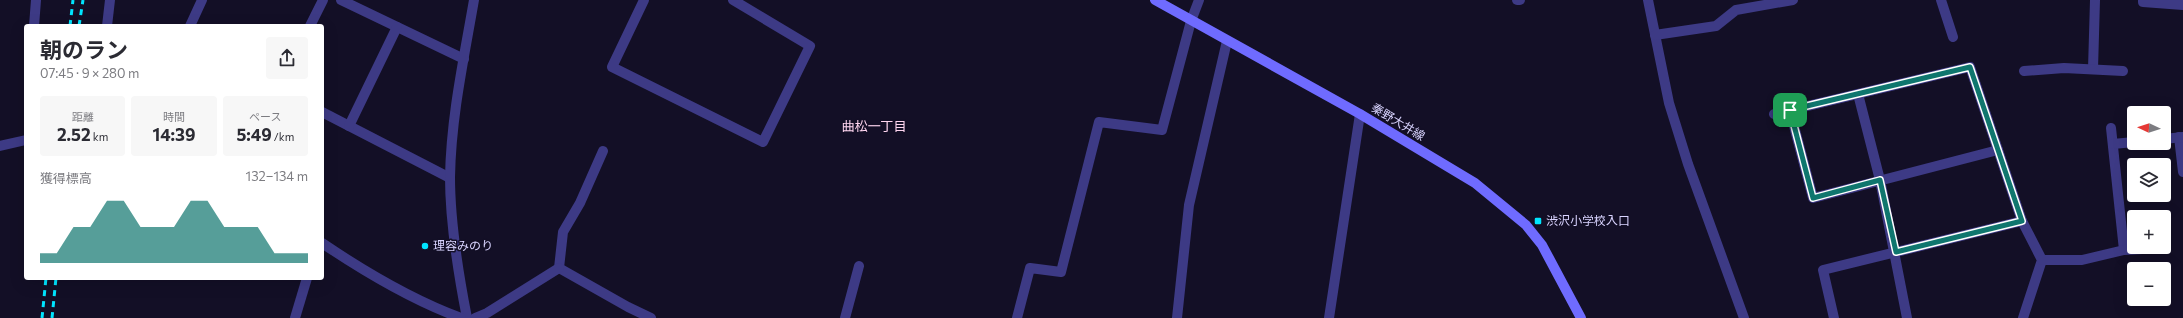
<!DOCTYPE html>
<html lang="ja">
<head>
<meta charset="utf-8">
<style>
  body { margin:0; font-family:Commissioner,"Noto Sans JP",sans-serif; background:#f7f7f7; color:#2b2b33; height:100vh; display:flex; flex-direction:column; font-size:15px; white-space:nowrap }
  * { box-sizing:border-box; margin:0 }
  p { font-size:13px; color:#7c7c81 }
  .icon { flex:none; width:22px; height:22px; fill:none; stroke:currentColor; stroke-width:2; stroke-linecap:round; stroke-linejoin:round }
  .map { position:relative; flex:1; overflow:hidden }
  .side { position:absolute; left:24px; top:24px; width:300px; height:256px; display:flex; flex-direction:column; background:#fff; border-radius:4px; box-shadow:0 4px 16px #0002 }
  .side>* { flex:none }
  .needle { width:26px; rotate:274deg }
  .buttons { position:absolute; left:2127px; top:106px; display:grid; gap:8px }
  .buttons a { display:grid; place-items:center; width:44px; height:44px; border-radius:4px; background:#fff; box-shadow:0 4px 16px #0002; font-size:20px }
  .pin { position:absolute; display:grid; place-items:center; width:34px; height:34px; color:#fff; margin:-17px; border-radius:8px; box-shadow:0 2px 6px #0006 }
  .round { display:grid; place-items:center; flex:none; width:42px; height:42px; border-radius:4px; background:#f7f7f7 }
  .overview { display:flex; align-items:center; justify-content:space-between; height:68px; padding:0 16px }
  h1 { font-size:22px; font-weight:700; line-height:30px }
  .metrics { display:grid; grid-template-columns:repeat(3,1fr); gap:6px; height:68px; padding:4px 16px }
  .metrics div { display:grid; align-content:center; border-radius:4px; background:#f7f7f7; text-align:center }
  .metrics b { font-size:17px; font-weight:700 }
  .metrics small { font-size:11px; font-weight:400 }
  .metrics p { font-size:11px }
  .chart { height:112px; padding:8px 16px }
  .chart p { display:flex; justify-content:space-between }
  .chart svg { width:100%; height:72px; margin-top:4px; fill:#0f766e; opacity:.7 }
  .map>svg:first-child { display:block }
</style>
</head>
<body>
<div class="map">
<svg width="2183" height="318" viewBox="0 0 2183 318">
  <rect width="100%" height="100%" fill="#130f26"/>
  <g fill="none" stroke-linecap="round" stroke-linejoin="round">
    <g stroke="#3d3a85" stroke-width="10">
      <path d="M341,0L464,59"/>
      <path d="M644,0L612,67L763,142L810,46L733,0"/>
      <path d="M1517,0H1520"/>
      <path d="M1648,0L1669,103L1688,164L1744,318"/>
      <path d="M1941,0L1953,37"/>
      <path d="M2143,0V2L2183,5"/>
      <path d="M34,26L36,0"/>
      <path d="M107,26L110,0"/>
      <path d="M310,26L323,0"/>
      <path d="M1655,35L1716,26L1736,10L1793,0"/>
      <path d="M2093,69L2095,0"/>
      <path d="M2024,71L2064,68L2123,71"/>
      <path d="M1858,94L1880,180L1907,318"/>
      <path d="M1790,111L1813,198L1998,150"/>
      <path d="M322,112L450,178"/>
      <path d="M1774,114L1970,67L2022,221L2042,260L2023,318"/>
      <path d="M349,126L397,27"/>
      <path d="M2111,128L2124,250"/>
      <path d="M2179,137L2183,172"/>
      <path d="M2164,139L2183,137"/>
      <path d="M2113,144L2134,142"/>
      <path d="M2042,260H2082L2124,250L2161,248"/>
      <path d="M559,268L563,232L580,203L603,151"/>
      <path d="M559,268L628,307L651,318"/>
      <path d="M295,318L307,278"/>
      <path d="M467,318C458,272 450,224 450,177C451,117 464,58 474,0"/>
      <path d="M475,318L487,313L559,268"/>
      <path d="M845,318L859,266"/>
      <path d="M1017,318L1030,268L1061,272L1099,122L1162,130L1191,21L1199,0"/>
      <path d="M1177,318L1189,205L1227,41"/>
      <path d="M1329,318L1360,114"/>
      <path d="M1834,318L1823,270L2022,221"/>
    </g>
    <g stroke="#3d3a85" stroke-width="10">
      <path d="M190,26L202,0"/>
      <path d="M0,146L26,140"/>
      <path d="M322,243C365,272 412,300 461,318"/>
    </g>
    <path stroke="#6f6bff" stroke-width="10" d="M1155,0L1360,114L1475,183L1526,225L1542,245L1581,318"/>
    <g stroke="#00e5ff" stroke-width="3" stroke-dasharray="6 5" stroke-linecap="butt">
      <path d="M70,26L73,0"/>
      <path d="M79,26L83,0"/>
      <path d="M42,318L46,278"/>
      <path d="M52,318L56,278"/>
    </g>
  </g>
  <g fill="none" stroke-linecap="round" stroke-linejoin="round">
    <defs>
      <path id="route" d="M1970,67L2022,221L1896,252L1880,180L1813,198L1790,110Z"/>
    </defs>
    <use href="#route" stroke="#fff" stroke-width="8"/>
    <use href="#route" stroke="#0f766e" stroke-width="5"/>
  </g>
  <g fill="#00e5ff" stroke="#130f26" stroke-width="1.5">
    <rect x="1534" y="217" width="8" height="8" rx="2"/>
    <circle cx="425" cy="246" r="4"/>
  </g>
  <g text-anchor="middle" stroke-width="3" stroke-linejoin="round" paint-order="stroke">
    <g font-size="12" fill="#d9d4ff" stroke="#130f26">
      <text transform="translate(1398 122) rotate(31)" y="4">秦野大井線</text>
    </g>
    <g font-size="12" fill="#d9d4ff" stroke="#130f26" text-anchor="start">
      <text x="1546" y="225">渋沢小学校入口</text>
      <text x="433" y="250">理容みのり</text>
    </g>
    <g font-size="13" fill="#ffd6f0" stroke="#130f26">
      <text x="874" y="131">曲松一丁目</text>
    </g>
  </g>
</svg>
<div class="buttons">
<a><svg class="needle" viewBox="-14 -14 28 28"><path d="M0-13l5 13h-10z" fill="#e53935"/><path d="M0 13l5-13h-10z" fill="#7c7c81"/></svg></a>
<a><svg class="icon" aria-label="layers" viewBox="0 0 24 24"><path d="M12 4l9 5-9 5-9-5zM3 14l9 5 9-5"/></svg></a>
<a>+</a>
<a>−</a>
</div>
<div class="pin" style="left:1790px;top:110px;background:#1e9e55"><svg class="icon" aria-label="arrive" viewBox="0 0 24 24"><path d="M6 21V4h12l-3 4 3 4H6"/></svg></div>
<section class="side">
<div class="overview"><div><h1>朝のラン</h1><p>07:45 · 9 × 280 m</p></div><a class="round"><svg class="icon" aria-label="share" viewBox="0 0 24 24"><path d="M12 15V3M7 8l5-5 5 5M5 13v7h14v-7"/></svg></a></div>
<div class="metrics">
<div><p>距離</p><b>2.52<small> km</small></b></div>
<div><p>時間</p><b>14:39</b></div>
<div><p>ペース</p><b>5:49<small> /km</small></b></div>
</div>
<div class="chart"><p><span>獲得標高</span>132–134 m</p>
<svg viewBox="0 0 160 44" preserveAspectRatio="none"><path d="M0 44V38L10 38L20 22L30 22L40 6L50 6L60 22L70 22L80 22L90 6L100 6L110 22L120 22L130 22L140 38L150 38L160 38V44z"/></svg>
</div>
</section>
</div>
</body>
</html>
